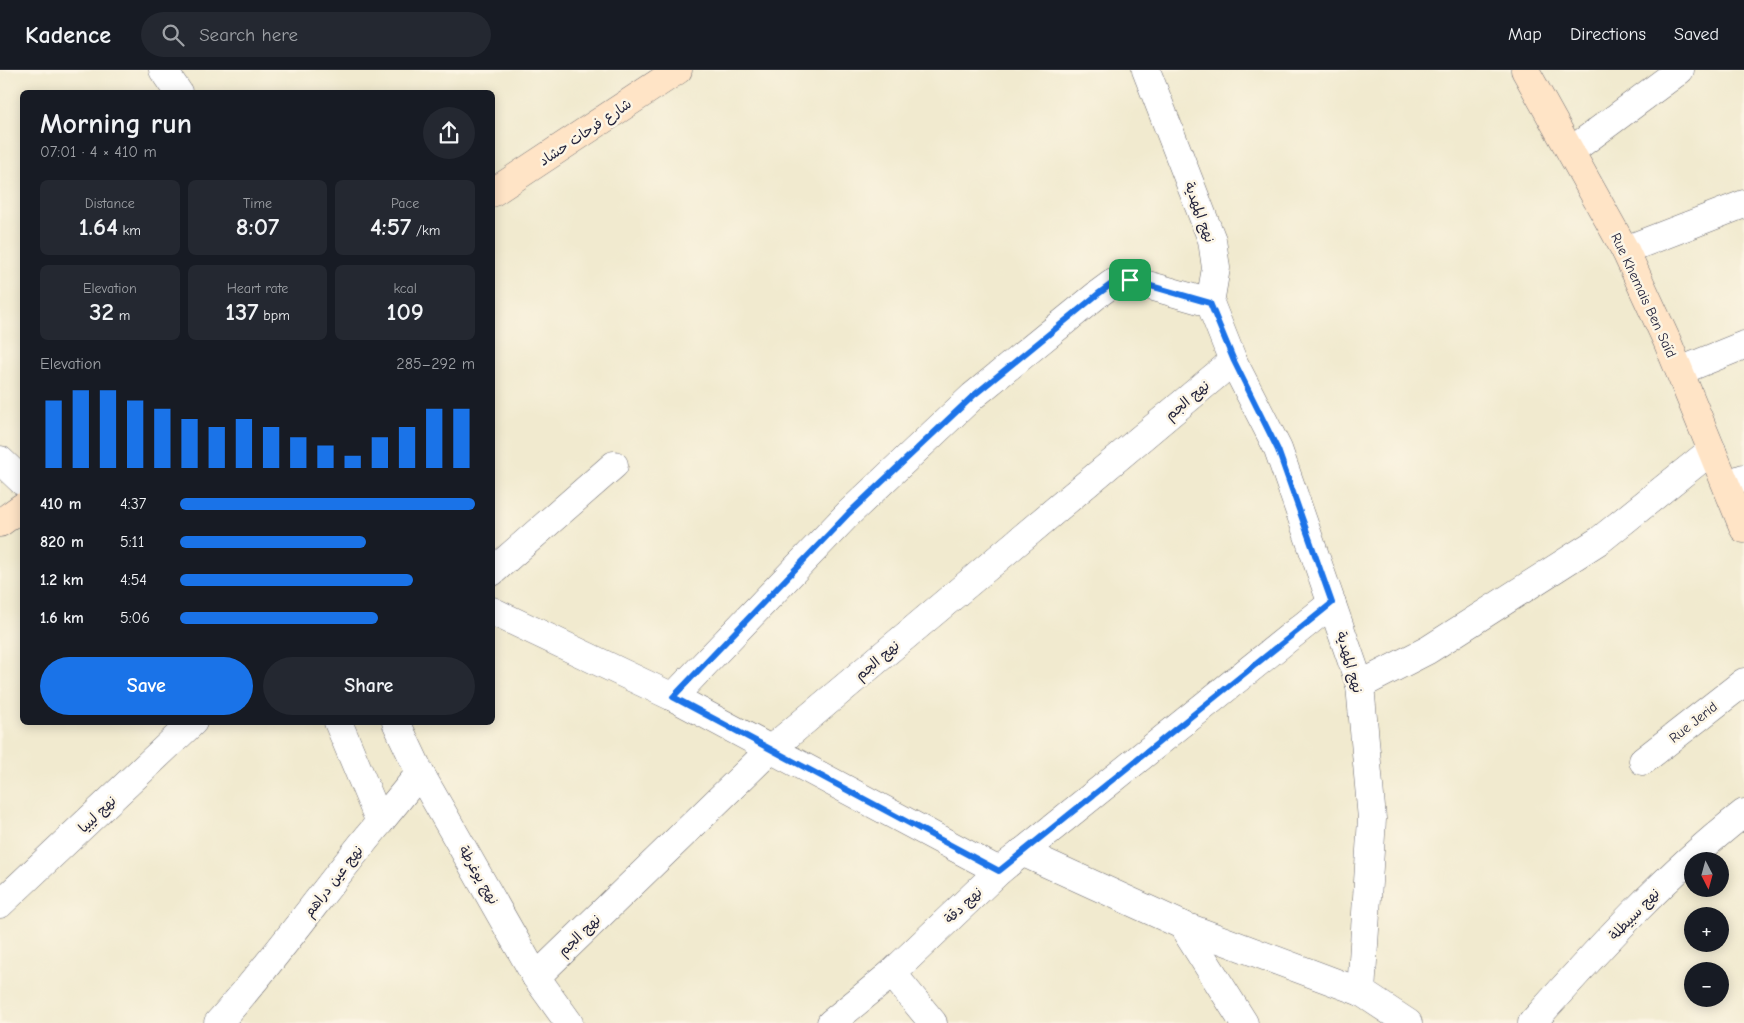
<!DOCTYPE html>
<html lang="en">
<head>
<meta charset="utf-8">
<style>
  body { margin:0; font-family:"Comic Neue","Playpen Sans Arabic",sans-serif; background:#242831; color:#f1f3f6; height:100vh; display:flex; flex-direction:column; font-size:19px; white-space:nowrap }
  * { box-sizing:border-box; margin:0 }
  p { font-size:16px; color:#9ea1a6 }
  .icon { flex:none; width:28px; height:28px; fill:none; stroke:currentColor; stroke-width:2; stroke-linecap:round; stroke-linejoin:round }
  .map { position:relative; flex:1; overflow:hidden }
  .details { position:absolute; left:20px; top:20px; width:475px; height:635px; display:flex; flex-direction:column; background:#171b24; border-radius:8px; box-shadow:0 2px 12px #0003 }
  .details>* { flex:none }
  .needle { width:32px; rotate:174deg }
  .fabs { position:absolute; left:1684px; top:782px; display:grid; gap:10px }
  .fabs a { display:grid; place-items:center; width:45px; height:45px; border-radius:50%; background:#171b24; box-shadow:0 2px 12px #0003; font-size:25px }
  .pin { position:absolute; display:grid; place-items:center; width:42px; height:42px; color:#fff; margin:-21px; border-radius:10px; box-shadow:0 2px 8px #0006 }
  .round { display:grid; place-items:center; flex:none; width:52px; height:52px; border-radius:26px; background:#242831 }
  .head { display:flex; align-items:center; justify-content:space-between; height:85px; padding:0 20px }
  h1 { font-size:28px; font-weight:800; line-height:38px }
  .metrics { display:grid; grid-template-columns:repeat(3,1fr); gap:8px; height:85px; padding:5px 20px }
  .metrics div { display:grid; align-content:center; border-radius:8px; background:#242831; text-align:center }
  .metrics b { font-size:25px; font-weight:800 }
  .metrics small { font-size:14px; font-weight:400 }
  .metrics p { font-size:14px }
  .chart { height:140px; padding:10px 20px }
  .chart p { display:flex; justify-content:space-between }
  .chart svg { width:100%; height:90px; margin-top:5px; stroke:#1a73e8; stroke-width:6 }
  .cta { display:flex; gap:10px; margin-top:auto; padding:10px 20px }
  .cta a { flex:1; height:58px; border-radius:30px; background:#1a73e8; color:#fff; font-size:20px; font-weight:800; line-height:58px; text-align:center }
  .cta a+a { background:#242831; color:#f1f3f6 }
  ul { padding:0 20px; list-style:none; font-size:16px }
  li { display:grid; grid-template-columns:80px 60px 1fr; align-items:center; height:38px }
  li i { height:12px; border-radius:6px; background:#1a73e8 }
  header { display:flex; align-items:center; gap:30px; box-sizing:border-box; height:70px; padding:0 25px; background:#171b24; border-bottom:1px solid #363941 }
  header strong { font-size:24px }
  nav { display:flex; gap:28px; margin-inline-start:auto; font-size:18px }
  .search { width:350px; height:45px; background:#242831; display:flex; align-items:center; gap:12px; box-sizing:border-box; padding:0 18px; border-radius:28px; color:#9ea1a6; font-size:19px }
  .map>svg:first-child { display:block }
</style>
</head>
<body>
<header>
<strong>Kadence</strong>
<div class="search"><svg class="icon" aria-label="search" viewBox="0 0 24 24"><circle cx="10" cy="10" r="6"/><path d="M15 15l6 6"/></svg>Search here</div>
<nav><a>Map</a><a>Directions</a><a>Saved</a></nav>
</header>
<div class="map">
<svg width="1744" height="953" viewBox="0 0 1744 953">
  <rect width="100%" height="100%" fill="#fcf5e5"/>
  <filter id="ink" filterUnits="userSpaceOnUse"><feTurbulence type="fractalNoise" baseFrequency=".02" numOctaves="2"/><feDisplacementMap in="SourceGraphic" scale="10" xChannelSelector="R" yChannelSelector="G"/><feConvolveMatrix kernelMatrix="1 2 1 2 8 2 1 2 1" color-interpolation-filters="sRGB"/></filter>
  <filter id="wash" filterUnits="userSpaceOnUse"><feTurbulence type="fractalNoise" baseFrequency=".0096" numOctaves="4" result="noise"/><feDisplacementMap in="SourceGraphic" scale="20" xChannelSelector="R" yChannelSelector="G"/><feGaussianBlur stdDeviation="1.12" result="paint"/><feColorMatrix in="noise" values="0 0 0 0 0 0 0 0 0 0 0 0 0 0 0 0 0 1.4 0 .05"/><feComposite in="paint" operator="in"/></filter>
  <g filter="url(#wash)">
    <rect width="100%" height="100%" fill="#f1eacf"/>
  </g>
  <g filter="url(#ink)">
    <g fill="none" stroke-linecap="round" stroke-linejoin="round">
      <defs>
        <g id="street">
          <path d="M163,0L178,22"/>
          <path d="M1146,0L1212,170L1216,198L1210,233L1233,291L1278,379L1360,615L1372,749L1361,922"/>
          <path d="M1571,81L1680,0"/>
          <path d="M1625,180L1744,134"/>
          <path d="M1680,301L1744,275"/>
          <path d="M0,390L22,411"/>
          <path d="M1727,414L1744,408"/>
          <path d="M492,502L614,395"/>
          <path d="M492,541L673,627L999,801"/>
          <path d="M1360,615L1428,580L1600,470L1712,380"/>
          <path d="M673,627L849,443L973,326L1098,224L1113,213L1130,210L1210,233"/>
          <path d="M396,652L420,703L536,907L569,953"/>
          <path d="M1643,691L1744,612"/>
          <path d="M380,752L420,703"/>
          <path d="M1022,782L1182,855L1361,922L1408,953"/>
          <path d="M0,834L193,652"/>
          <path d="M1182,855L1244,953"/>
          <path d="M892,903L933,953"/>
          <path d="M536,907L770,680L1233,291"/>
          <path d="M218,953C276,889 324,819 380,752L338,652"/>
          <path d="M831,953L892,903L999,801L1332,533"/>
          <path d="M1532,953C1598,879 1666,804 1744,743"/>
        </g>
        <g id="secondary">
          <path d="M1525,0L1625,180L1667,271L1744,459"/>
          <path d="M492,123L678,0"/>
          <path d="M0,453L22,437"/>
        </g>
      </defs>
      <use href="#street" stroke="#6a686f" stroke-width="29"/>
      <use href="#secondary" stroke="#6a686f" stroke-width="29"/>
      <use href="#street" stroke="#fff" stroke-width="28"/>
      <use href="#secondary" stroke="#ffe4c6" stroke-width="28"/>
    </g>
  </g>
  <g fill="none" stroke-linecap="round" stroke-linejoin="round" filter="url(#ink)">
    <defs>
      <path id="route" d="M1130,210L1210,233L1234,291L1278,380L1332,533L999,801L673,627L849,443L973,326L1098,224L1113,213Z"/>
    </defs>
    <use href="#route" stroke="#fff" stroke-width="10"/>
    <use href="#route" stroke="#1a73e8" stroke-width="6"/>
  </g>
  <g text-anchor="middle" stroke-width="5" stroke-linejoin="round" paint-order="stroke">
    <g font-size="14" fill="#22223b" stroke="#fcf5e5">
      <text transform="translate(585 62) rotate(-34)" y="5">شارع فرحات حشاد</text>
      <text transform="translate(1200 142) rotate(70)" y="5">نهج المهدية</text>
      <text transform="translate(1644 225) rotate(65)" y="5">Rue Khemais Ben Saïd</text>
      <text transform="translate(1187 330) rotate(-40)" y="5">نهج الجم</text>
      <text transform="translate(877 590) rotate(-40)" y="5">نهج الجم</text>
      <text transform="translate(1350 592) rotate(74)" y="5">نهج المهدية</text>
      <text transform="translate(1693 652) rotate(-38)" y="5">Rue Jerid</text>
      <text transform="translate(97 744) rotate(-44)" y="5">نهج ليبيا</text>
      <text transform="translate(479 805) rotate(60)" y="5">نهج يوغرطة</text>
      <text transform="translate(333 811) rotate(-52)" y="5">نهج عين دراهم</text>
      <text transform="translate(963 835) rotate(-43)" y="5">نهج دقة</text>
      <text transform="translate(1634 844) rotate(-46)" y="5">نهج سبيطلة</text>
      <text transform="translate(579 865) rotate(-44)" y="5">نهج الجم</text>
    </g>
  </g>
</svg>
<div class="fabs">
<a><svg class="needle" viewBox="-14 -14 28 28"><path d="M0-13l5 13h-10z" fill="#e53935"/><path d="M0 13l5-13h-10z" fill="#9ea1a6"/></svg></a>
<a>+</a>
<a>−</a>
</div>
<div class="pin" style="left:1130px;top:210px;background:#1e9e55"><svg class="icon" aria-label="arrive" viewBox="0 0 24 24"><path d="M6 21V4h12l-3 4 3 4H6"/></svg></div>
<section class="details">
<div class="head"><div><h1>Morning run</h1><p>07:01 · 4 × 410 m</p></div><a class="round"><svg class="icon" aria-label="share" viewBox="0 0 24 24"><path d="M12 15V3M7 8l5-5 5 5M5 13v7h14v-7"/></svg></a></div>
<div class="metrics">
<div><p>Distance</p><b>1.64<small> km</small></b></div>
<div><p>Time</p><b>8:07</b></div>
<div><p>Pace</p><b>4:57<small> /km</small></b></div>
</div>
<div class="metrics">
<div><p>Elevation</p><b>32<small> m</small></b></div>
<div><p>Heart rate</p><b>137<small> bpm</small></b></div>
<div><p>kcal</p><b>109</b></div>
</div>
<div class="chart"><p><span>Elevation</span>285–292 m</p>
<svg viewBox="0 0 160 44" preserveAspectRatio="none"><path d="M5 44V11M15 44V6M25 44V6M35 44V11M45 44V15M55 44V20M65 44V24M75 44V20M85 44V24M95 44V29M105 44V33M115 44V38M125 44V29M135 44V24M145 44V15M155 44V15"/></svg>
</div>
<ul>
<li><b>410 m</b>4:37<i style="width:100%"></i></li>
<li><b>820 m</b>5:11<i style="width:63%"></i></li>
<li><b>1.2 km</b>4:54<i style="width:79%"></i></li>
<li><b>1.6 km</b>5:06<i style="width:67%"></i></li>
</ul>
<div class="cta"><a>Save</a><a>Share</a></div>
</section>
</div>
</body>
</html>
